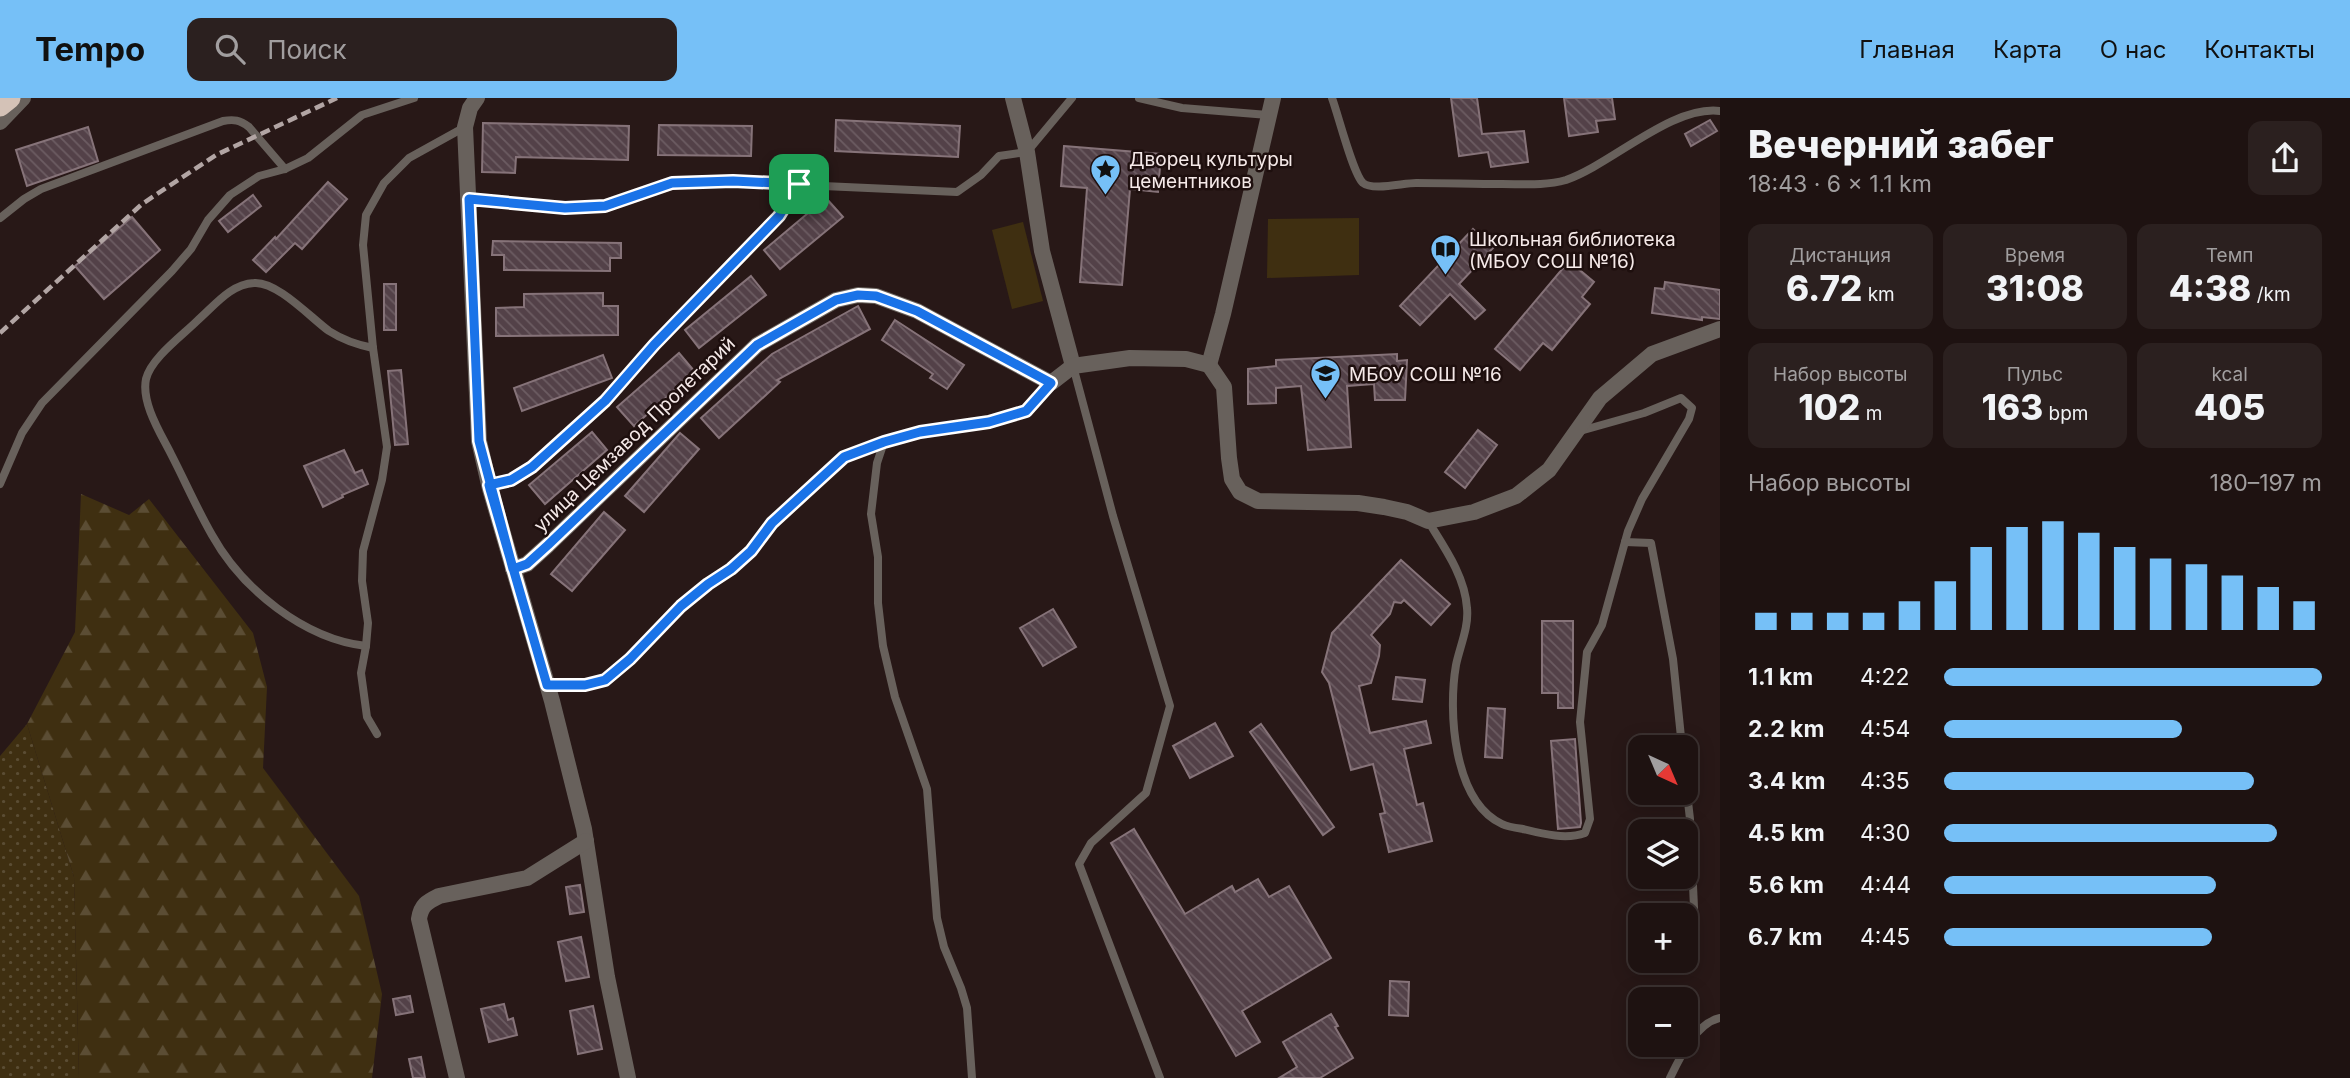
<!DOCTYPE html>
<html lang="ru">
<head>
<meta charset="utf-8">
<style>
  body { margin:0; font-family:Inter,sans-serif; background:#2b201f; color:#f1f3f6; height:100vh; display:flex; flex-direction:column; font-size:26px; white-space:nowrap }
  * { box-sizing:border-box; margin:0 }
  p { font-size:23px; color:#a19e9f }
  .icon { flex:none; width:38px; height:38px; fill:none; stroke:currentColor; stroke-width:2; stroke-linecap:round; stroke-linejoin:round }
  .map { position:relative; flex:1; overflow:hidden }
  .drawer { display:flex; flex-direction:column; background:#1e1211; width:630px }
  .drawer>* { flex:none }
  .needle { width:46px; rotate:136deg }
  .fabs { position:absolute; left:1628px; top:637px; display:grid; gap:14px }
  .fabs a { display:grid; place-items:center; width:70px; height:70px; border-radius:14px; background:#1e1211; box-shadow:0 4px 18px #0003,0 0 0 2px #3c3231; font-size:35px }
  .pin { position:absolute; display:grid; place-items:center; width:60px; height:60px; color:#fff; margin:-30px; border-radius:14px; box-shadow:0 4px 10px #0006 }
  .round { display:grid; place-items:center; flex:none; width:74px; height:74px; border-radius:14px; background:#2b201f }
  .head { display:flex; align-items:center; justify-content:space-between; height:119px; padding:0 28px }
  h1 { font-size:38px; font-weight:800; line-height:52px }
  .stats { display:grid; grid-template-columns:repeat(3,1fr); gap:10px; height:119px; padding:7px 28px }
  .stats div { display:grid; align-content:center; border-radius:14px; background:#2b201f; text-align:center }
  .stats b { font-size:35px; font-weight:800 }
  .stats small { font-size:19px; font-weight:400 }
  .stats p { font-size:19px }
  .chart { height:196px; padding:14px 28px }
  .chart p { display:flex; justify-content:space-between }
  .chart svg { width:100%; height:126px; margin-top:7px; stroke:#76c0f7; stroke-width:6 }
  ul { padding:0 28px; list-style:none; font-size:23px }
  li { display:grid; grid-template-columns:112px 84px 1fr; align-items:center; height:52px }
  li i { height:18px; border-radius:9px; background:#76c0f7 }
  header { display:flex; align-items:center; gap:42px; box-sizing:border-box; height:98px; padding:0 35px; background:#76c0f7; color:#111 }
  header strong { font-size:33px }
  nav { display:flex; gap:38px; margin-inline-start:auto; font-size:24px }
  .search { width:490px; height:63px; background:#2b201f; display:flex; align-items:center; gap:18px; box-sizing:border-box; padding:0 24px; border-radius:14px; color:#a19e9f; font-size:26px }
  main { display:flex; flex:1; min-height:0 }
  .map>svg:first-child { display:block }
</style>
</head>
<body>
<header>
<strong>Tempo</strong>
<div class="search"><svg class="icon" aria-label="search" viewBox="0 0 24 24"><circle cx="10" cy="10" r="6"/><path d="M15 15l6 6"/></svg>Поиск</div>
<nav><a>Главная</a><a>Карта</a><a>О нас</a><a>Контакты</a></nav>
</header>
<main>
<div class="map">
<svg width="1720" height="980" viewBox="0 0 1720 980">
  <defs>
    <pattern id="grass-dots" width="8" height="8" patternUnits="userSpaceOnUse" patternTransform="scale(1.75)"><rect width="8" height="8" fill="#3f2f11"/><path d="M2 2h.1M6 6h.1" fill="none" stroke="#5b4d34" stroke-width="1.8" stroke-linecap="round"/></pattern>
    <pattern id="forest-firs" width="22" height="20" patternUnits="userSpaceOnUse" patternTransform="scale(1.75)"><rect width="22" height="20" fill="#3f2f11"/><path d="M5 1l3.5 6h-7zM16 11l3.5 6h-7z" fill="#5b4d34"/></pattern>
    <pattern id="building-back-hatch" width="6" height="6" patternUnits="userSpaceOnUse" patternTransform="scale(1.75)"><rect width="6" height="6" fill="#534148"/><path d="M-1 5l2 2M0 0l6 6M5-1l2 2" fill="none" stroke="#6c5c62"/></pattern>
  </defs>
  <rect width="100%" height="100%" fill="#281817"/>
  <path fill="url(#grass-dots)" d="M27,626L74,779L79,980H0V658Z"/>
  <path fill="url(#forest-firs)" d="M81,396L129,417L149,401L253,535L267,589L263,670L359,798L382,896L372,980H79L74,779L27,626L75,534Z"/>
  <g fill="#3f2f11">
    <path d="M1359,120V177L1267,180L1268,121Z"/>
    <path d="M1023,124L1043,203L1012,211L992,132Z"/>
  </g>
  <g fill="url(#building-back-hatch)" stroke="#867379" stroke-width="2">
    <path d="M1451,0H1477L1482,36L1524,33L1528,64L1491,69L1488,54L1459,58Z"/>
    <path d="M1564,0H1612L1615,21L1596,23L1598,34L1569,38Z"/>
    <path d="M836,22L960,28L958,59L835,53Z"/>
    <path d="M1710,22L1717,33L1691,48L1685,36Z"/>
    <path d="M483,25L629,28L628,62L516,59L515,75L482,74Z"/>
    <path d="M659,27L752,28L751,58L658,57Z"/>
    <path d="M88,29L98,63L27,88L16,52Z"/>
    <path d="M1064,48L1161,56L1158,94L1130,91L1122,187L1080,184L1087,90L1061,88Z"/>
    <path d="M328,84L347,101L302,151L295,145L266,174L253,162L275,139L276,141Z"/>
    <path d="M253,97L261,108L228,134L219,123Z"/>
    <path d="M826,100L843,119L780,171L764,152Z"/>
    <path d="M132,119L160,152L104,201L75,168Z"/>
    <path d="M1473,131L1493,150L1459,186L1485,212L1475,221L1450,196L1420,227L1400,208Z"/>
    <path d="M493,143L621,145V160H610V173L504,172V157H492Z"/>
    <path d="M1569,163L1594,184L1582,199L1590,206L1552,252L1543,245L1520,272L1495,251Z"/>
    <path d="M751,178L766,197L699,250L685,232Z"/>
    <path d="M1665,184L1720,192V221L1702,219V222L1652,215L1655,190L1664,191Z"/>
    <rect x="384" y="186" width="12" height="46"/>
    <path d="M603,195V208H618V237L496,238V210L524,209V196Z"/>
    <path d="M858,208L870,231L777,282L780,284L719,340L701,320L772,256Z"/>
    <path d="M895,222L964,267L947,291L930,280L933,276L882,242Z"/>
    <path d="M679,255L695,274L634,328L617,309Z"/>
    <path d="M1397,256V263L1407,262L1405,302H1375L1374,286L1347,288L1351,349L1308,352L1301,288L1276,290V305L1248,306V271L1276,268V262Z"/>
    <path d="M603,257L612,280L522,313L514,290Z"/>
    <path d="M401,272L408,346L395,347L388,273Z"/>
    <path d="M1478,332L1497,347L1465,390L1445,374Z"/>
    <path d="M592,334L607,352L545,406L529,387Z"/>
    <path d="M680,335L699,351L644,414L625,398Z"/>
    <path d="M344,352L355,375L362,372L368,386L342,397L343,399L323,409L304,368Z"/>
    <path d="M604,414L625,432L572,493L551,476Z"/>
    <path d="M1401,462L1450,506L1431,527L1404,502L1401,505L1394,504L1390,516L1371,537L1380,547L1379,558L1371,585L1359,588L1370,635L1426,623L1431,645L1404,651L1417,707L1423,705L1432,743L1389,754L1380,716L1385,715L1373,666L1351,672L1329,585L1322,574L1332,535Z"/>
    <path d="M1053,511L1076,549L1043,568L1020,530Z"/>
    <path d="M1542,523H1573V610H1558V595H1542Z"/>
    <path d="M1396,579L1425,582L1422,604L1393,601Z"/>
    <path d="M1488,610L1505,611L1502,660L1485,659Z"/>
    <path d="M1215,625L1233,658L1190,680L1173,648Z"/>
    <path d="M1261,626L1334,729L1323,737L1250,634Z"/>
    <path d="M1575,641L1581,725L1580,729L1558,731L1551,643Z"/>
    <path d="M1134,731L1185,816L1232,788L1235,794L1258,781L1269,799L1289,788L1331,860L1242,913L1260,944L1236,958L1111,745Z"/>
    <path d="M580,787L584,814L570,816L566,789Z"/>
    <path d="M581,839L589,879L566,883L558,844Z"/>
    <path d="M1390,883L1409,884L1408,918L1389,917Z"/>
    <path d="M410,898L413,914L396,917L393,901Z"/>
    <path d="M504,906L508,922L513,920L517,937L489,944L481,911Z"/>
    <path d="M593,908L602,951L578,956L570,913Z"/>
    <path d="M1331,916L1338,928L1335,929L1353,960L1320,980H1279L1297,969L1283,944Z"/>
    <path d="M421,959L425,980H413L409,961Z"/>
  </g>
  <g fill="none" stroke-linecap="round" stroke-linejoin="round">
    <g stroke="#68615c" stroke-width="8">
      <path d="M1139,0L1182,10L1268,17"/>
      <path d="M1332,0C1338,16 1353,76 1363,85C1373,93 1403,85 1416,85C1445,85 1473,86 1502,86C1523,86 1545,88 1566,82C1612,66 1672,7 1720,13"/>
      <path d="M469,101L565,110L605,108L672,85L733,84L957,94L981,77L999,58L1027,54L1072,0"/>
      <path d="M0,120L24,101L41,91L223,23C234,21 240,22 249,29L285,71"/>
      <path d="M1073,268L1113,418L1170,608L1146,695L1091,745L1079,766L1160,980"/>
      <path d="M884,344L877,365L871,416L878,459V505L883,548L895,599L927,691L937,820L944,849L961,890L967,910L972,980"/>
      <path d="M0,386L22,335L42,305L172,173L191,151L208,122L230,97L259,78L285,71L308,60L362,17L414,0"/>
      <path d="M489,387L511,382L532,369L605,303L654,247L779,119L799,86"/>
      <path d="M1428,423C1444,449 1465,478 1467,510C1469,529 1460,548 1456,567C1448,613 1453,703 1502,726C1508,729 1516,730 1523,731C1543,736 1566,742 1585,735L1590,721L1580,624L1587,554L1602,527L1628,433L1642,401L1689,321L1692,310L1681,300L1644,315L1580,333"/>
      <path d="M1625,444L1651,445L1673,561L1682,649"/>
      <path d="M366,548C304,541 242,491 212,437C197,411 185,383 171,356C161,336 141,305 146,281C151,260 183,237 198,222C215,207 231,186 254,185C277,183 311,220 329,233C343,242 358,247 373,250"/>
      <path d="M547,587H585L605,582L630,561L681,508L708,486L731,471L751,453L772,425L844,359L884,344L920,334L989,324L1026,313L1051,285"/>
      <path d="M377,636L367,619L361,575L366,548L368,525L362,483L363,453L382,382L387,349L373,250L363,147L366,117L384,85L409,60L465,29"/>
      <path d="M1685,678L1690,721L1696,854"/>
      <path d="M1670,980C1680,959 1696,925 1720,920"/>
    </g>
    <g stroke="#68615c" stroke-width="16">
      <path d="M477,0L470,10L465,29L479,343L490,391L552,603L584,731L607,879L628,980"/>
      <path d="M1013,0L1027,54L1042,153L1073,268"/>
      <path d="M0,24L23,0"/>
      <path d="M1209,267L1224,289L1229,360L1232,381L1240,394L1258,403L1358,405L1384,409L1407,414L1428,423L1474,414L1516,398L1549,372L1600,300L1652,256L1720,231"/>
      <path d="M1209,267L1223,216L1273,0"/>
      <path d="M513,471L527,466L548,447L757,247L836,202L858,197L876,198L917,213L1051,285L1073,268L1130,260L1186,261L1209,267"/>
      <path d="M457,980L419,821C421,807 427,804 439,798L527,780L586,743"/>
    </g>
    <path stroke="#d4c2b7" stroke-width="21" d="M0,8L10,0"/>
    <path stroke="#b2a5a4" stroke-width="4.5" stroke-dasharray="10 5" stroke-linecap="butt" d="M0,235L142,106L216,57L337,0"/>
  </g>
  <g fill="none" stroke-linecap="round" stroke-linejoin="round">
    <defs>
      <path id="route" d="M799,86L779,118L654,247L605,303L532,369L511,382L489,387L490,391L547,587H585L605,582L630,561L681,508L708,486L731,471L751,453L772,425L844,359L884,344L920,334L989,324L1026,313L1051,285L917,213L876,198L858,197L836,202L757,247L548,447L527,466L513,471L479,343L469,101L565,110L605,108L672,85L733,83L799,86"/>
    </defs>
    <use href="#route" stroke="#fff" stroke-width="14"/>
    <use href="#route" stroke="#1a73e8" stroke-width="9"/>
  </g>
  <defs>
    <symbol id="sight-pin" viewBox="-11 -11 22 30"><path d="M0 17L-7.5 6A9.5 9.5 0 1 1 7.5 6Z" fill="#76c0f7" stroke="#1e0f0e"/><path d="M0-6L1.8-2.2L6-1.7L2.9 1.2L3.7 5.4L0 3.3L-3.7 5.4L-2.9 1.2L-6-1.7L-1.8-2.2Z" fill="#111"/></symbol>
    <symbol id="library-pin" viewBox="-11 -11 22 30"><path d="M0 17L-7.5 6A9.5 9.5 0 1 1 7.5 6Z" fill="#76c0f7" stroke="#1e0f0e"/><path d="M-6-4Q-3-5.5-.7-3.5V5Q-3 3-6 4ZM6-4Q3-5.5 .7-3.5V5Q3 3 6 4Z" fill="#111"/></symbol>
    <symbol id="school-pin" viewBox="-11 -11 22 30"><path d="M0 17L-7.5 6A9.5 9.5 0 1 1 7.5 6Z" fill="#76c0f7" stroke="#1e0f0e"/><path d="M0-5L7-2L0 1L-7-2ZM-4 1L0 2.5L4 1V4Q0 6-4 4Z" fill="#111"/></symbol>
  </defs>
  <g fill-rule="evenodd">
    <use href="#sight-pin" x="1088" y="54" width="35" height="47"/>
    <use href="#library-pin" x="1428" y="134" width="35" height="47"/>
    <use href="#school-pin" x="1308" y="258" width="35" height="47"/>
  </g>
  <g text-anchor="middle" stroke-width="5" stroke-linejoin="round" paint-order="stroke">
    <g font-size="19" fill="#f5e9e8" stroke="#1e0f0e" text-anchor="start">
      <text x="1129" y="68">Дворец культуры<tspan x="1129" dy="22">цементников</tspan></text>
      <text x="1469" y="148">Школьная библиотека<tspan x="1469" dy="22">(МБОУ СОШ №16)</tspan></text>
      <text x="1349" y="283">МБОУ СОШ №16</text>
    </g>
    <g font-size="19" fill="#f5e9e8" stroke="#1e0f0e">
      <text transform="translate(634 336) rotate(-44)" y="7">улица Цемзавод Пролетарий</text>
    </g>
  </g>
</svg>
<div class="fabs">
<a><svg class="needle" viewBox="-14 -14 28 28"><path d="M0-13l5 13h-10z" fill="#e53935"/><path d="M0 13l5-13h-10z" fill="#a19e9f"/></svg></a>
<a><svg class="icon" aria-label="layers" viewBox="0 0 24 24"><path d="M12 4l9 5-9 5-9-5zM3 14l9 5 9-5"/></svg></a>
<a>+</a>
<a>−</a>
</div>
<div class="pin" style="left:799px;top:86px;background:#1e9e55"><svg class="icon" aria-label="arrive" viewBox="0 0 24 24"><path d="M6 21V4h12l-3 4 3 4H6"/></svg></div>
</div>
<section class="drawer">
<div class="head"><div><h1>Вечерний забег</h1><p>18:43 · 6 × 1.1 km</p></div><a class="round"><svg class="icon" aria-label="share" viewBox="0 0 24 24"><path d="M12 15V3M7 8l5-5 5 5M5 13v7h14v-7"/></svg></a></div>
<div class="stats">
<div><p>Дистанция</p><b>6.72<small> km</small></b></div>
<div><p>Время</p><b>31:08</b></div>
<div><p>Темп</p><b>4:38<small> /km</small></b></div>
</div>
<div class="stats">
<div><p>Набор высоты</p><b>102<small> m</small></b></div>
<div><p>Пульс</p><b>163<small> bpm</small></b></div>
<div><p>kcal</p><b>405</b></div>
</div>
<div class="chart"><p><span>Набор высоты</span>180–197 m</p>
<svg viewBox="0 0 160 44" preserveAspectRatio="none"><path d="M5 44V38M15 44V38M25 44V38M35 44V38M45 44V34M55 44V27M65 44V15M75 44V8M85 44V6M95 44V10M105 44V15M115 44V19M125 44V21M135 44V25M145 44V29M155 44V34"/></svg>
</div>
<ul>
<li><b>1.1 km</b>4:22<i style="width:100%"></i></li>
<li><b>2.2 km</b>4:54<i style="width:63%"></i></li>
<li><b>3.4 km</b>4:35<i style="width:82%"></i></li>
<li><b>4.5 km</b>4:30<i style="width:88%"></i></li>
<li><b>5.6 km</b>4:44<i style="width:72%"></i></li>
<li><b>6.7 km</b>4:45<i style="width:71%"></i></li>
</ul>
</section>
</main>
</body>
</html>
